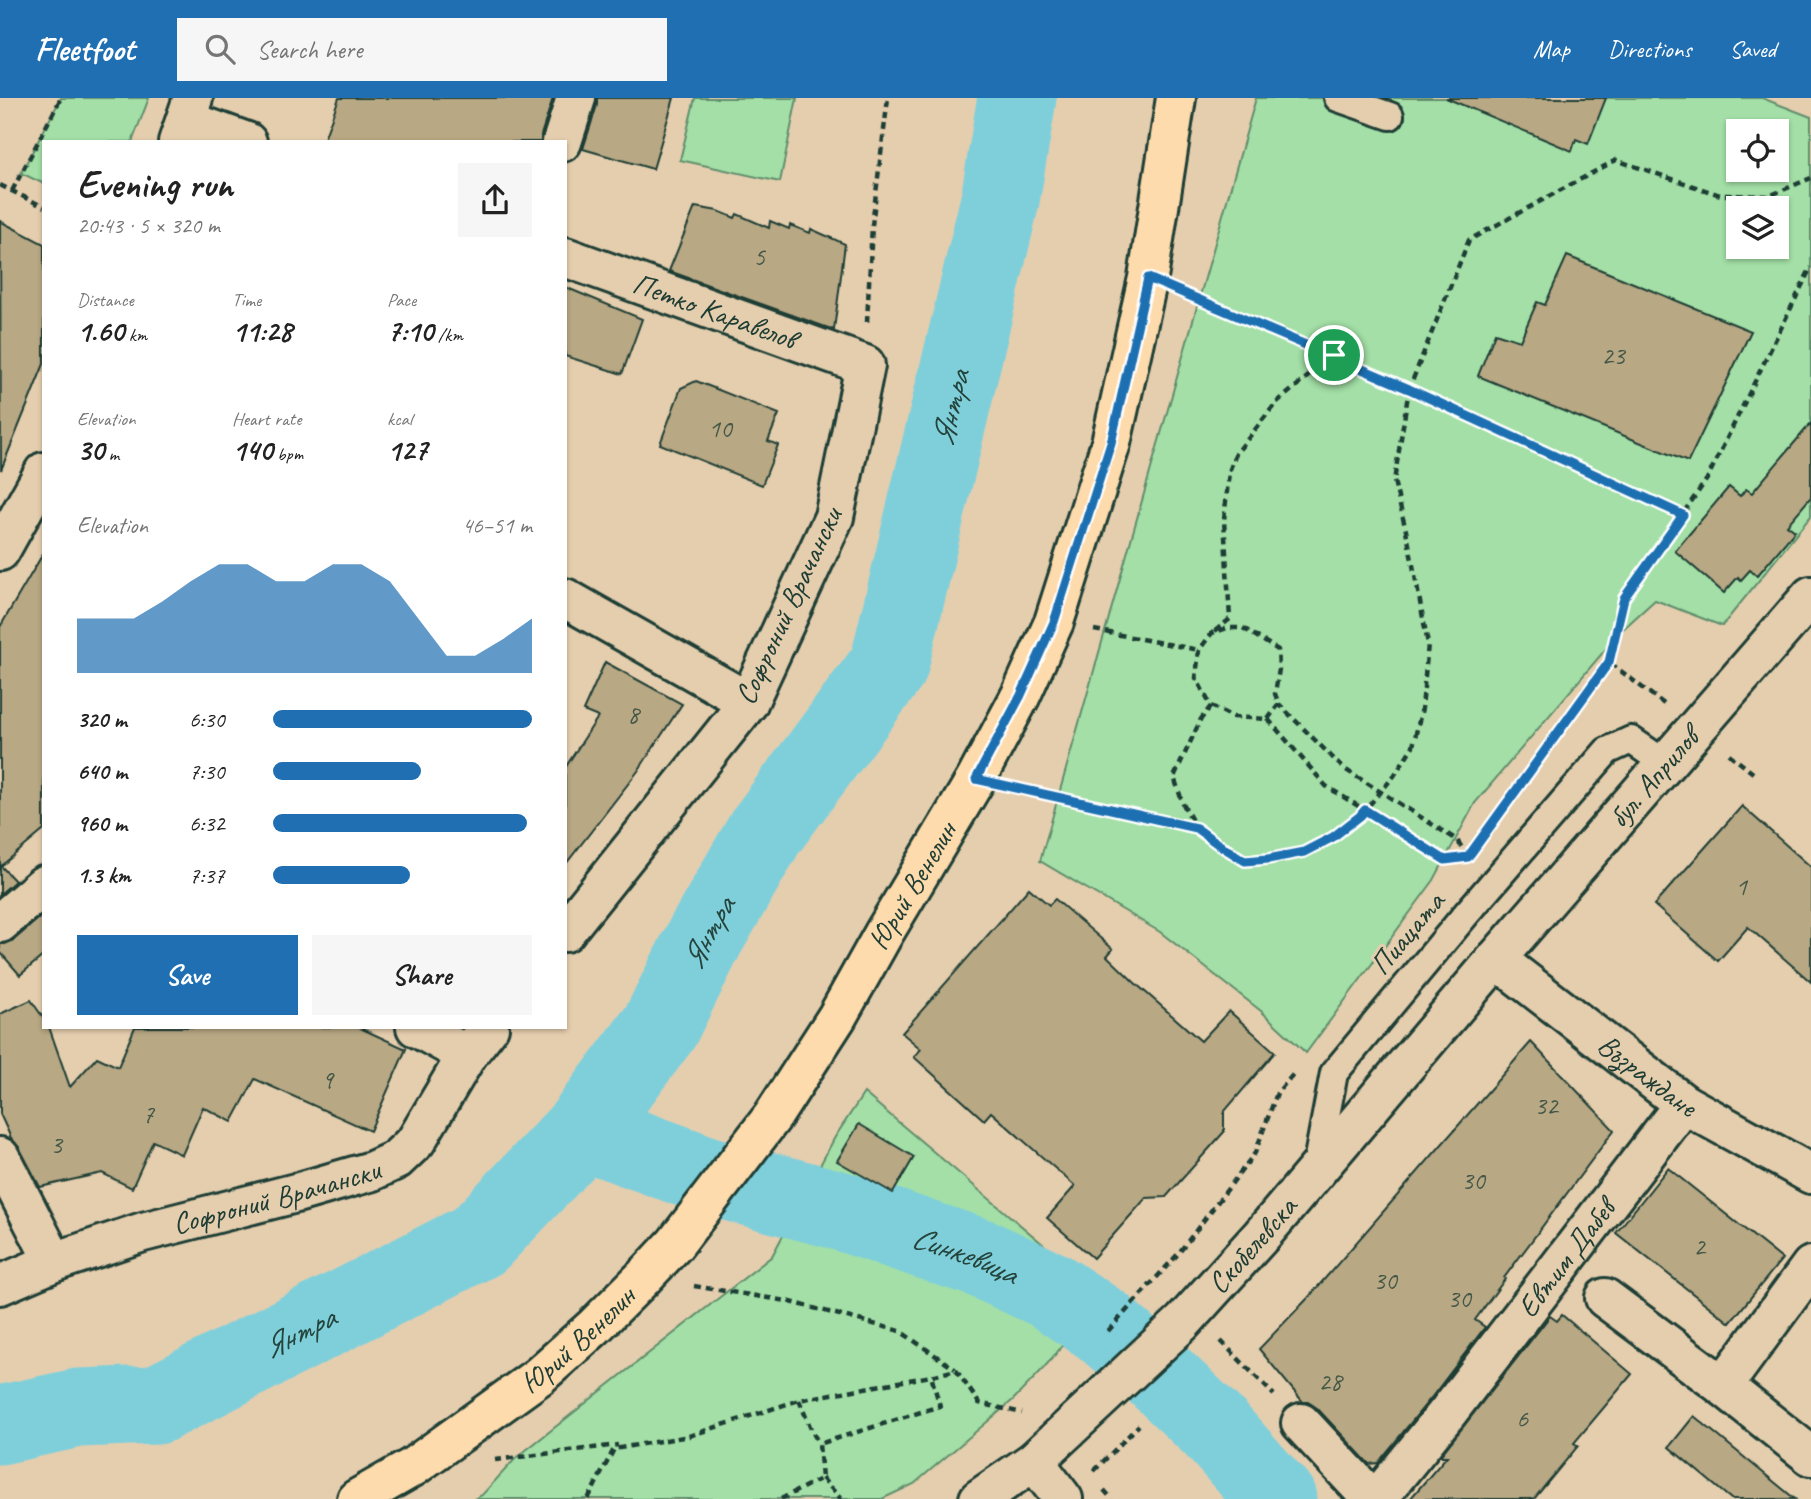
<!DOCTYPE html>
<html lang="en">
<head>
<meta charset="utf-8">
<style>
  body { margin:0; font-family:Caveat,sans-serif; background:#f6f6f6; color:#222; height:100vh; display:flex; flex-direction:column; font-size:26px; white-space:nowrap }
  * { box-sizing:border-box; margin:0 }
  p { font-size:23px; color:#767676 }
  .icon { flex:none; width:38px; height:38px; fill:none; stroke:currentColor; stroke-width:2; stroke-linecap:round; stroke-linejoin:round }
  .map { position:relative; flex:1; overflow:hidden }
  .panel { position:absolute; left:42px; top:42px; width:525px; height:889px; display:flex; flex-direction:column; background:#fff; border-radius:0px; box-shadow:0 2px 5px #0004 }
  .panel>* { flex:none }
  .buttons { position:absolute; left:1726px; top:21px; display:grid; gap:14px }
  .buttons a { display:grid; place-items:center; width:63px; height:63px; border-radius:0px; background:#fff; box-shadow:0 2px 5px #0004; font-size:35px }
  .pin { position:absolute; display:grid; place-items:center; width:60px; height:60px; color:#fff; margin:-30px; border:4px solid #fff; border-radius:50%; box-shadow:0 2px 7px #0007 }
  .round { display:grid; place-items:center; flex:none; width:74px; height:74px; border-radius:0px; background:#f6f6f6 }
  .headline { display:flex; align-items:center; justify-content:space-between; height:119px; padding:0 35px }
  h1 { font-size:38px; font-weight:700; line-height:52px }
  .figures { display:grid; grid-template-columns:repeat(3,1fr); gap:10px; height:119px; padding:7px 35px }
  .figures div { display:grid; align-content:center }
  .figures b { font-size:30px; font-weight:700 }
  .figures small { font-size:19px; font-weight:400 }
  .figures p { font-size:19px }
  .chart { height:196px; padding:14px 35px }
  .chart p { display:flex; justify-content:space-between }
  .chart svg { width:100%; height:126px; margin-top:7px; fill:#1f6fb2; opacity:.7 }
  .cta { display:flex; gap:14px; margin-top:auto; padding:14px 35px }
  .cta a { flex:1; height:80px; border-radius:0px; background:#1f6fb2; color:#fff; font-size:28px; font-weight:700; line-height:80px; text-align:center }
  .cta a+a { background:#f6f6f6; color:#222 }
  ul { padding:0 35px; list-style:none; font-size:23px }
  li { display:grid; grid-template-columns:112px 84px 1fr; align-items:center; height:52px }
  li i { height:18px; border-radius:9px; background:#1f6fb2 }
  header { display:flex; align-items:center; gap:42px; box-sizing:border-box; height:98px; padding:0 35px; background:#1f6fb2; color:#fff }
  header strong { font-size:33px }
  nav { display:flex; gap:38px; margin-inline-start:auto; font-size:24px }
  .search { width:490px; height:63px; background:#f6f6f6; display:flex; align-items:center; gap:18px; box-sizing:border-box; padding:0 24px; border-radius:0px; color:#767676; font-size:26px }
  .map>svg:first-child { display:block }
</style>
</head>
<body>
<header>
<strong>Fleetfoot</strong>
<div class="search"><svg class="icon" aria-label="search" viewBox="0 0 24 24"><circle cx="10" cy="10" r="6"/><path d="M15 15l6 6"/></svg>Search here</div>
<nav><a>Map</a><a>Directions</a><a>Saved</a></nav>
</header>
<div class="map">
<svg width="1811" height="1401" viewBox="0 0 1811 1401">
  <rect width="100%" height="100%" fill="#e5ceae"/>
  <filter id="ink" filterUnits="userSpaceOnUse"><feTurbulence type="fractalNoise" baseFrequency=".0143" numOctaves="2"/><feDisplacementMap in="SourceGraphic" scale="14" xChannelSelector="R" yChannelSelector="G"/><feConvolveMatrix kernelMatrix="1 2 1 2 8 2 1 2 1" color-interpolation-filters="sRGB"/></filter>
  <g filter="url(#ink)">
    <g fill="#a3dfa6" stroke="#618e6d" stroke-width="2" fill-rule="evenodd">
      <path d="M61,0H149L132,44H44V86L21,75Z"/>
      <path d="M695,0H797L780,84L680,62Z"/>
      <path d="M1256,0H1762L1811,19V418L1722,528L1655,502L1622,532L1475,705L1434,782L1306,955L1261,913L1160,834L1040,763ZM1738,33H1776V72H1738ZM1738,110H1776V149H1738Z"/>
      <path d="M864,995L1089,1185L1099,1205L1042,1272L1013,1302L914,1386L882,1401H474L482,1397L516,1360L772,1158L835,1039Z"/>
    </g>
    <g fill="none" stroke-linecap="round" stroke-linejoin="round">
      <g stroke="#7fcfdb" stroke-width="79">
        <path id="s1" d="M583,1032L709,1078L838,1112L980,1160L1049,1192L1102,1227L1150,1269L1214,1330L1277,1401"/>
        <path id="s2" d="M0,1327L78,1310L156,1307L479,1142L583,1032L660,929L705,839L766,733L889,567L1000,102L1017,0"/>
      </g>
    </g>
    <g fill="#b8a884" stroke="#1f3d34" stroke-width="2">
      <path d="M339,0H553L541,37V44H323Z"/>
      <path d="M597,0H674L653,71L583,51L597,7Z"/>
      <path d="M1446,0H1606L1588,46L1576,41L1572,53Z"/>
      <path d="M695,109L718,113L735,120L737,116L769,130L770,123L789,131L790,127L810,135L811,131L845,146L834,232L669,173Z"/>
      <path d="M0,123L44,146V266L1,372Z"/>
      <path d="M1567,158L1751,233L1688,364L1478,278L1495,235L1520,243L1537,204L1545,207Z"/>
      <path d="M565,189L642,221L622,276L565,258Z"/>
      <path d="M696,283L779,316L768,343L778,347L762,387L660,346L681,290Z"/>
      <path d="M1811,325V399L1787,427L1795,433L1757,478L1750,472L1741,482L1738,479L1724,495L1675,453L1729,389L1740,398L1746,391L1752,395Z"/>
      <path d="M44,454V732L1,768L15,783L0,796V529Z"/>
      <path d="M605,564L682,606L638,673L565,767V670L598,619L583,613Z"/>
      <path d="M1742,708L1811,769V884L1748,829L1718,863L1654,807Z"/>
      <path d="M1029,790L1049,807L1055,801L1113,851L1107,858L1134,884L1201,943L1229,913L1275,954L1224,1014V1034L1166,1099L1146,1100L1093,1160L1047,1120L1075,1088L991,1014L984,1022L914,959L921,951L902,935Z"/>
      <path d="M44,816V857L20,877L0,854V846H5L14,842Z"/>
      <path d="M31,902L44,921V929H49L70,989L97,959L118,969L135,929H358L406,951L370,1033L255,981L232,1024L203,1009L182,1057L153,1043L132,1090L102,1075L40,1089L19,1049L11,1040L0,1016V916Z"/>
      <path d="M1531,944L1614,1032L1504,1180L1505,1181L1475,1222L1485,1229L1431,1300L1378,1365L1369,1366L1317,1310L1308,1304H1303L1259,1251L1308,1200Z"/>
      <path d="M859,1026L914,1059L893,1095L837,1063Z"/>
      <path d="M1668,1070L1782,1161L1730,1225L1616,1135Z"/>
      <path d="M1562,1217L1632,1276L1574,1345L1578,1348L1534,1401H1410L1447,1358H1440L1550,1218L1557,1223Z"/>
      <path d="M1694,1318L1795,1401H1731L1669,1349Z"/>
    </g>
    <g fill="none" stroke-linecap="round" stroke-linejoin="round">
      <defs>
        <g id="service">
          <path d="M1338,0L1390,18"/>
          <path d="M1316,1070L1334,975L1467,815L1607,653L1631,642L1666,666"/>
        </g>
        <g id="pedestrian">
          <path d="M178,44L193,0"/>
          <path d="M0,453L44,374"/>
        </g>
        <g id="minor">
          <path d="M186,22L247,44"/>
          <path d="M562,44L576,0"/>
          <path id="s3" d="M565,159L865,267L834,419L748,605L565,834"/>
          <path d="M565,500L731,594L748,605"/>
          <path d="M0,825L44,787"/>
          <path id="s4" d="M1496,861L1684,1006L1811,1076"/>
          <path d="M416,929L467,957"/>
          <path d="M0,1059L54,1164"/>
          <path id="s5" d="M0,1187L54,1164L143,1134L296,1095L372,1073L396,1062L416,1043L467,957L489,929"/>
          <path d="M1605,1200L1723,1288L1811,1358"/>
          <path d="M1723,1288L1811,1168"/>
          <path d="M1301,1325L1372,1401"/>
          <path id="s6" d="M1377,1401L1448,1314L1684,1006"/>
        </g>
        <path id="tertiary" d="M1034,1363L1063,1401"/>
        <g id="secondary">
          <path id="s7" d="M979,1401L1034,1363L1183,1224L1261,1138L1496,861L1811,498"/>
        </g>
        <g id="primary">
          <path id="s8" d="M357,1401L413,1369L539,1278L594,1229L643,1180L675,1146L773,1018L837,919L884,835L976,681L1021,597L1054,524L1111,345L1148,180L1176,0"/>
        </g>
      </defs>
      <use href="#service" stroke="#1f3d34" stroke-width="32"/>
      <use href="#pedestrian" stroke="#1f3d34" stroke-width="44"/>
      <use href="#minor" stroke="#1f3d34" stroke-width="44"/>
      <use href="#tertiary" stroke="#1f3d34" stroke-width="44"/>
      <use href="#secondary" stroke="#1f3d34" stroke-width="44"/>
      <use href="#primary" stroke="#1f3d34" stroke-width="44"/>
      <g stroke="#1f3d34" stroke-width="4.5" stroke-dasharray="7 5" stroke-linecap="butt">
        <path d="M0,87L44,109"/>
        <path d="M12,93L61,0"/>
        <path d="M1187,196L1409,291L1469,142L1616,62L1720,97L1769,98L1811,80"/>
        <path d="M867,224L872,127L888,0"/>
        <path d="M1094,532L1199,552"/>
        <path d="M1215,533L1230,521L1224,422L1229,374L1235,357L1276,305L1334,257"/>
        <path d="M1664,606L1609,564L1624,500L1707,381L1811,169"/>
        <path d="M1211,608L1201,621L1174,679L1183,706L1196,730L1218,746L1245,763L1268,761L1304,754L1333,739L1360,718L1394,678L1413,648L1422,610L1428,546L1408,441L1394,383L1409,291L1683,417"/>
        <path d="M1268,621L1279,606L1275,596L1279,571L1278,552L1243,530H1227L1212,535L1199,552L1196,580L1211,608L1233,619L1268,621L1326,688L1445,762L1468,759L1457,742L1343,670L1279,606"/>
        <path d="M1729,656L1753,675"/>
        <path d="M1019,691L1195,730"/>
        <path d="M1491,728L1609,564"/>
        <path d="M694,1188L787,1203L900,1233L955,1271"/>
        <path d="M1108,1233L1178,1156L1255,1055L1277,995L1296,973"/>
        <path d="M1221,1243L1274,1297"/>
        <path d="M799,1302L811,1331L819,1346"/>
        <path d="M495,1362L618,1347"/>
        <path d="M1094,1373L1139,1327"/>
        <path d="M822,1380L841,1401"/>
        <path d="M1104,1392L1112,1401"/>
        <path d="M588,1401L614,1351L689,1338L799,1302L931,1278L956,1272L979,1305L1022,1315"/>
        <path d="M781,1401L822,1380L819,1346L940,1308L931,1278"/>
      </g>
      <use href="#service" stroke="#e5ceae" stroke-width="26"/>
      <use href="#pedestrian" stroke="#e5ceae" stroke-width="38"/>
      <use href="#minor" stroke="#e5ceae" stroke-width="38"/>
      <use href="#tertiary" stroke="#e5ceae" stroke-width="38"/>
      <use href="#secondary" stroke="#e5ceae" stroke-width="38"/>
      <use href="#primary" stroke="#fedbac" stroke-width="38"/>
    </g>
  </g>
  <g fill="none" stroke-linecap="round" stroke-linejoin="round" filter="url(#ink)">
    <defs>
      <path id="route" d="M1148,180L1409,291L1683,417L1624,500L1609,564L1468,759L1445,762L1365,712L1360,718L1333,739L1304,754L1268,761L1245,763L1218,746L1196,730L976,681L1021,597L1054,524L1111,345Z"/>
    </defs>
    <use href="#route" stroke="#fff" stroke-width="14"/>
    <use href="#route" stroke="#1f6fb2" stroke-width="9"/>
  </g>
  <g text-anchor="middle" stroke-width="6" stroke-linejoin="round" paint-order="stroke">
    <g font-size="26" fill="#455848">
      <text x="759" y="167">5</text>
      <text x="1613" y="266">23</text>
      <text x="720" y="339">10</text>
      <text x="633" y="625">8</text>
      <text x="1741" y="797">1</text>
      <text x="327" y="990">9</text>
      <text x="1546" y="1016">32</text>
      <text x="148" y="1025">7</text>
      <text x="56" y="1055">3</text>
      <text x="1473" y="1091">30</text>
      <text x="1699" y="1157">2</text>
      <text x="1385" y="1191">30</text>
      <text x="1459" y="1209">30</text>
      <text x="1330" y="1292">28</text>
      <text x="1522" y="1329">6</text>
    </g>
    <g font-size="30" fill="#1f3d34" stroke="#e5ceae">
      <text dy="10" stroke="none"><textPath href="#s3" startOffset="159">Петко Каравелов</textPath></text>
      <text transform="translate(788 508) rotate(-65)" y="10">Софроний Врачански</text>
      <text dy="10" stroke="none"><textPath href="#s7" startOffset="990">бул. Априлов</textPath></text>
      <text dy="10" stroke="none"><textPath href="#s8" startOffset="840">Юрий Венелин</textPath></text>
      <text transform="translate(1407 835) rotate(-50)" y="10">Пиацата</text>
      <text dy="10" stroke="none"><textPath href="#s4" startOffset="191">Възраждане</textPath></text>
      <text dy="10" stroke="none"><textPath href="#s5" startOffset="290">Софроний Врачански</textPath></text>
      <text dy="10" stroke="none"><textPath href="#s7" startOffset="374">Скобелевска</textPath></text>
      <text dy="10" stroke="none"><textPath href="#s6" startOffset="306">Евтим Дабев</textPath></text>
      <text dy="10" stroke="none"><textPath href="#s8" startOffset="273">Юрий Венелин</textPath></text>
    </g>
    <g font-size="32" font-style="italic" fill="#24443c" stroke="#e5ceae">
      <text dy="11" stroke="none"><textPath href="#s2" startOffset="1494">Янтра</textPath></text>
      <text dy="11" stroke="none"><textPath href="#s2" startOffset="906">Янтра</textPath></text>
      <text dy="11" stroke="none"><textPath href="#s1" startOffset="402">Синкевица</textPath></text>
      <text dy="11" stroke="none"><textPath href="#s2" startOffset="318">Янтра</textPath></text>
    </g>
  </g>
</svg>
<div class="buttons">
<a><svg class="icon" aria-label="locate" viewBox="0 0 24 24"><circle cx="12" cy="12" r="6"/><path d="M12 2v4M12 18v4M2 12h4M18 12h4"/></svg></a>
<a><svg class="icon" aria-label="layers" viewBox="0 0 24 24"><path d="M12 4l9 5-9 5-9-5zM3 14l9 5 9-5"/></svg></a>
</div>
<div class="pin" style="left:1334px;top:257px;background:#1e9e55"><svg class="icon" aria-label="arrive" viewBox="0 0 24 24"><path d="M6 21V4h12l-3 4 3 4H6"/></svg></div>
<section class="panel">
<div class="headline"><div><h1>Evening run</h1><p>20:43 · 5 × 320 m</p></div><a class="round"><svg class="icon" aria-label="share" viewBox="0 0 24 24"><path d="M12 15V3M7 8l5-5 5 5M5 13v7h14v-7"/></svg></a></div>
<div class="figures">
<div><p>Distance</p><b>1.60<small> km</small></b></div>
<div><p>Time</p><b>11:28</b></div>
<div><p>Pace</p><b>7:10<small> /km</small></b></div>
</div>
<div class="figures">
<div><p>Elevation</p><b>30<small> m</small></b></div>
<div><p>Heart rate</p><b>140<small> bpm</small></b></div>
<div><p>kcal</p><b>127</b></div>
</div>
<div class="chart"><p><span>Elevation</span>46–51 m</p>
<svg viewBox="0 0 160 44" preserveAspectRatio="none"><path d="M0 44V25L10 25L20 25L30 19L40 12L50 6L60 6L70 12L80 12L90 6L100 6L110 12L120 25L130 38L140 38L150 32L160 25V44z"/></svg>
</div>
<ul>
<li><b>320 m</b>6:30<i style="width:100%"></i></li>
<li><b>640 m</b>7:30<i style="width:57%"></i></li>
<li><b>960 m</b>6:32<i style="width:98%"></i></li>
<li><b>1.3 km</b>7:37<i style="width:53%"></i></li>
</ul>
<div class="cta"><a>Save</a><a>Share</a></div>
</section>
</div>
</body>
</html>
